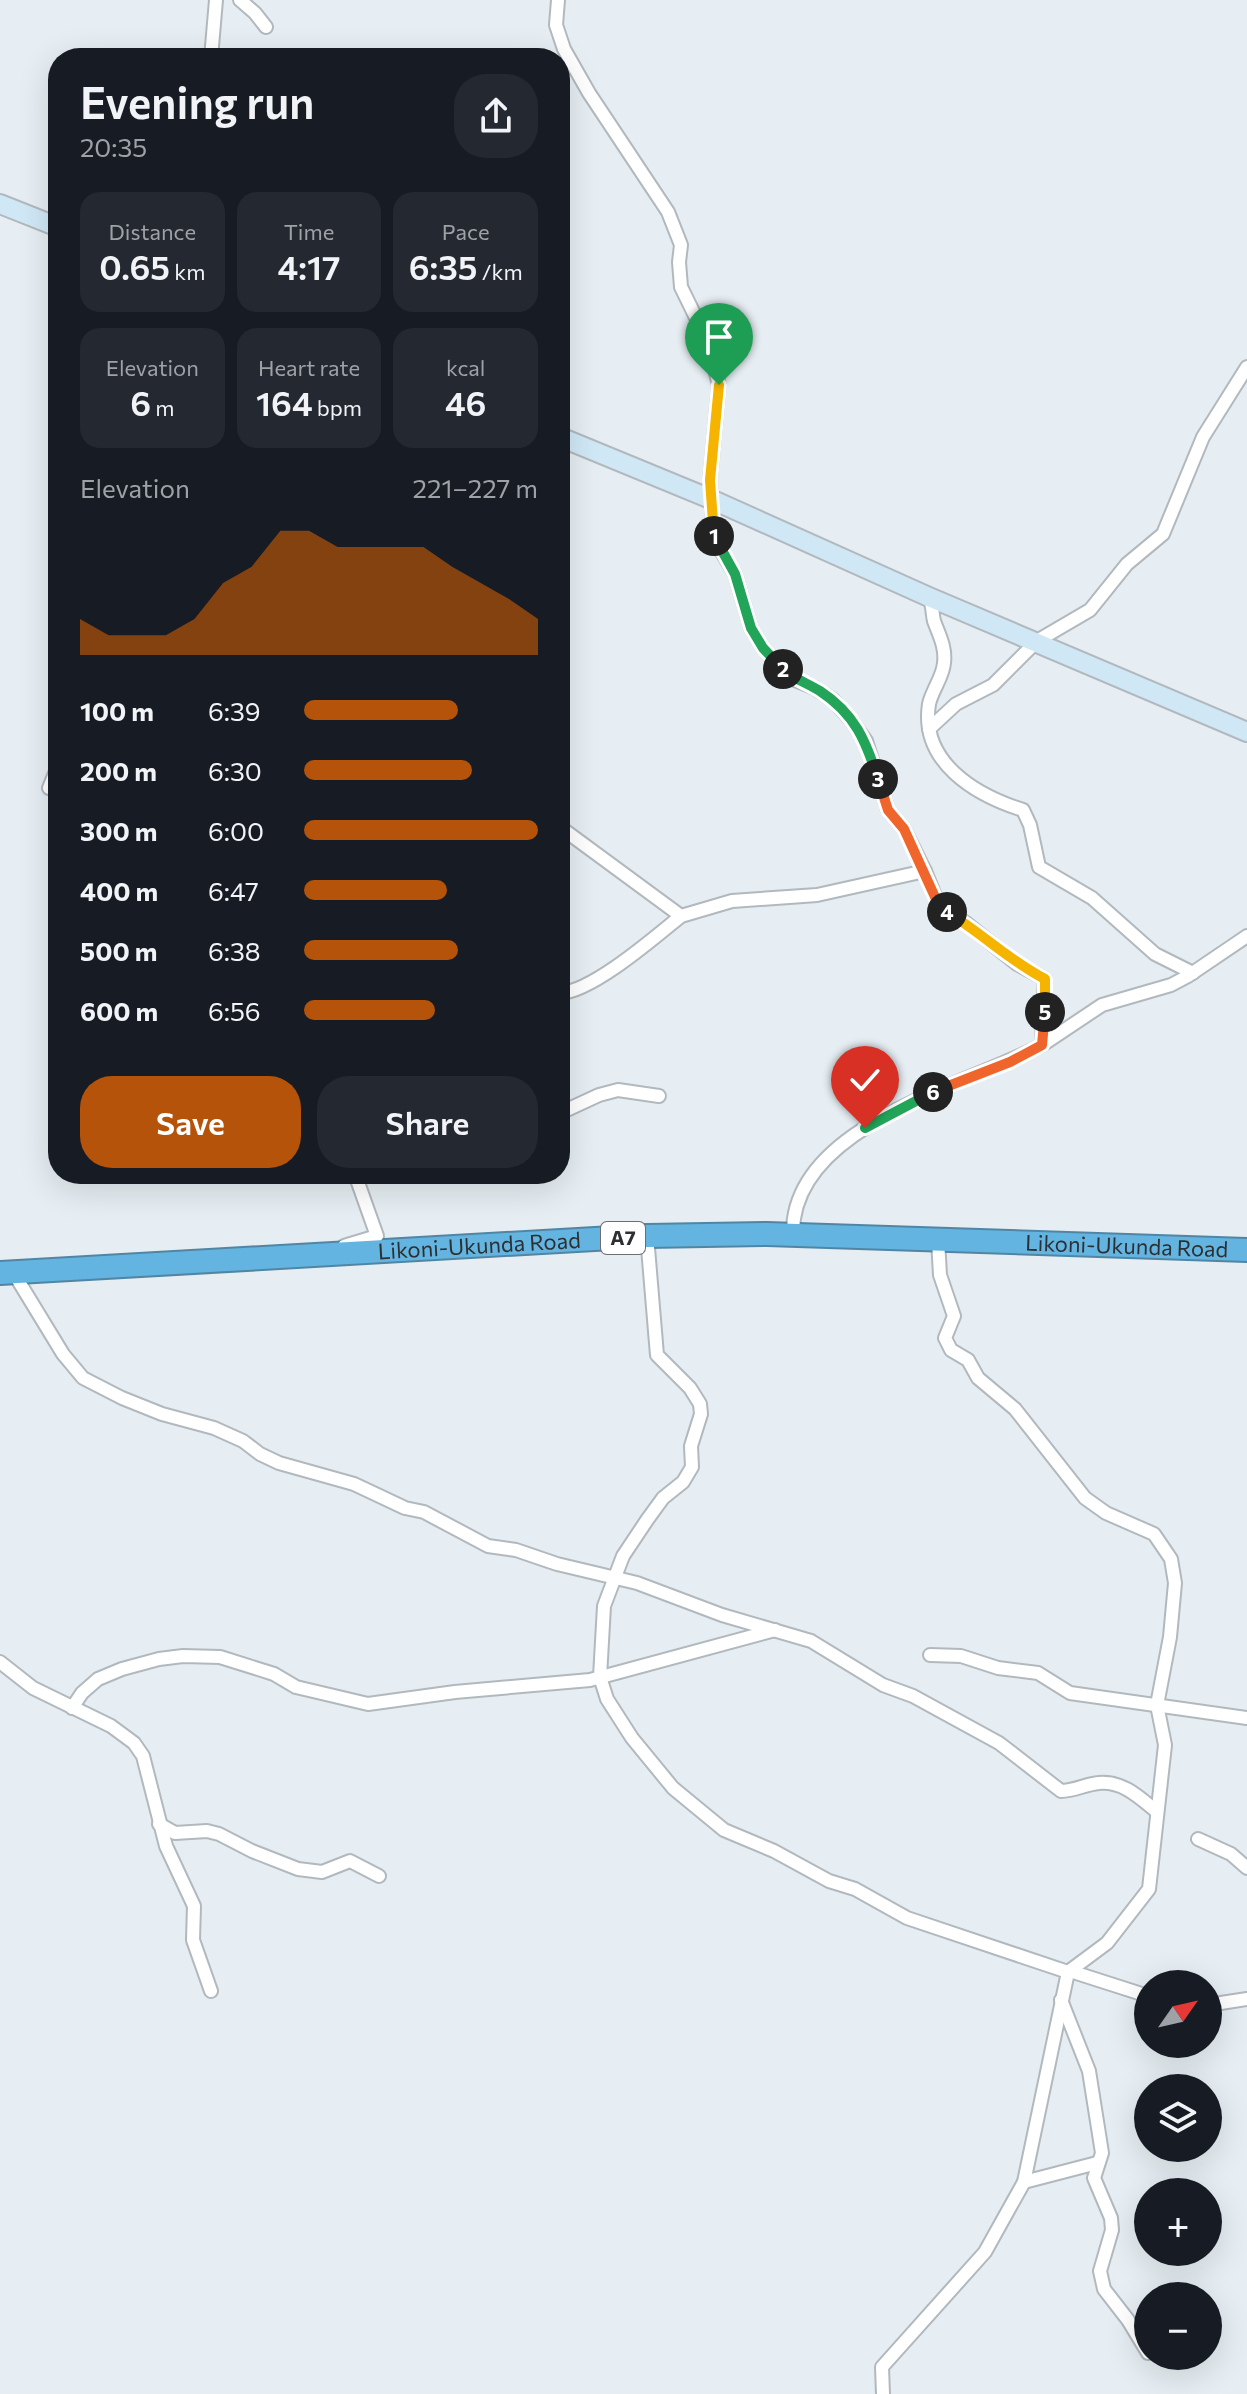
<!DOCTYPE html>
<html lang="en">
<head>
<meta charset="utf-8">
<style>
  body { margin:0; font-family:Commissioner,sans-serif; background:#242831; color:#f1f3f6; height:100vh; display:flex; flex-direction:column; font-size:30px; white-space:nowrap }
  * { box-sizing:border-box; margin:0 }
  p { font-size:26px; color:#9ea1a6 }
  .icon { flex:none; width:44px; height:44px; fill:none; stroke:currentColor; stroke-width:2; stroke-linecap:round; stroke-linejoin:round }
  .map { position:relative; flex:1; overflow:hidden }
  .panel { position:absolute; left:48px; top:48px; width:522px; height:1136px; display:flex; flex-direction:column; background:#171b24; border-radius:32px; box-shadow:0 8px 32px #0002 }
  .panel>* { flex:none }
  .needle { width:52px; rotate:56deg }
  .tools { position:absolute; left:1134px; top:1970px; display:grid; gap:16px }
  .tools a { display:grid; place-items:center; width:88px; height:88px; border-radius:50%; background:#171b24; box-shadow:0 8px 32px #0002; font-size:40px }
  .pin { position:absolute; display:grid; place-items:center; width:68px; height:68px; color:#fff; margin:-82px -34px; border-radius:50% 50% 50% 0; rotate:-45deg; box-shadow:0 0 8px #0007 }
  .pin .icon { rotate:45deg }
  .km { position:absolute; width:40px; height:40px; margin:-20px; border-radius:50%; background:#222; color:#fff; font-size:22px; line-height:40px; text-align:center }
  .round { display:grid; place-items:center; flex:none; width:84px; height:84px; border-radius:32px; background:#242831 }
  .head { display:flex; align-items:center; justify-content:space-between; height:136px; padding:0 32px }
  h1 { font-size:44px; font-weight:600; line-height:60px }
  .metrics { display:grid; grid-template-columns:repeat(3,1fr); gap:12px; height:136px; padding:8px 32px }
  .metrics div { display:grid; align-content:center; border-radius:20px; background:#242831; text-align:center }
  .metrics b { font-size:34px; font-weight:600 }
  .metrics small { font-size:22px; font-weight:400 }
  .metrics p { font-size:22px }
  .chart { height:224px; padding:16px 32px }
  .chart p { display:flex; justify-content:space-between }
  .chart svg { width:100%; height:144px; margin-top:8px; fill:#b45309; opacity:.7 }
  .primary-button { display:flex; gap:16px; margin-top:auto; padding:16px 32px }
  .primary-button a { flex:1; height:92px; border-radius:32px; background:#b45309; color:#fff; font-size:32px; font-weight:600; line-height:92px; text-align:center }
  .primary-button a+a { background:#242831; color:#f1f3f6 }
  ul { padding:0 32px; list-style:none; font-size:26px }
  li { display:grid; grid-template-columns:128px 96px 1fr; align-items:center; height:60px }
  li i { height:20px; border-radius:10px; background:#b45309 }
  .map>svg:first-child { display:block }
</style>
</head>
<body>
<div class="map">
<svg width="1247" height="2394" viewBox="0 0 1247 2394">
  <rect width="100%" height="100%" fill="#e6eef3"/>
  <g fill="none" stroke-linecap="round" stroke-linejoin="round">
    <defs>
      <g id="street">
        <path d="M240,0L255,13L266,27"/>
        <path d="M558,0L556,25L564,49L589,93L668,212L681,245L679,262L681,287L702,330L708,356L714,366L719,385L710,480L714,539L735,574L751,628L763,648L781,667L795,680L815,688L833,700L851,720L866,741L888,810L904,829L925,871"/>
        <path d="M211,58L216,0"/>
        <path d="M929,597C933,605 932,613 934,621C939,635 946,647 944,663C943,677 932,690 929,704C920,762 975,795 1023,810L1030,825L1039,867L1092,898L1155,954L1193,973"/>
        <path d="M929,729L956,704L993,685L1037,641L1090,610L1127,564L1163,534L1203,437L1247,367"/>
        <path d="M49,788L58,766"/>
        <path d="M560,827L681,916L732,901L817,895L925,871L940,908L966,923L1017,964L1045,979L1042,1045C966,1086 790,1126 793,1235"/>
        <path d="M560,993C592,992 655,937 681,916"/>
        <path d="M1042,1045L1102,1005L1171,985L1188,976L1247,936"/>
        <path d="M560,1113L599,1095L618,1090L659,1096"/>
        <path d="M647,1236L657,1355L690,1388L700,1404L701,1414L691,1446L692,1467L683,1482L663,1498L647,1520L623,1556L604,1606L600,1677L607,1699L632,1738L673,1788L724,1830L774,1851L829,1881L855,1889L907,1918L1068,1972"/>
        <path d="M344,1246L377,1236L355,1174"/>
        <path d="M13,1272L63,1354L83,1378L122,1398L162,1414L214,1428L243,1441L260,1454L279,1463L354,1484L405,1508L424,1512L488,1546L516,1550L557,1564L637,1583L722,1615L811,1641L883,1685L913,1696L999,1743L1061,1791C1074,1791 1086,1784 1099,1783C1123,1781 1139,1797 1156,1811"/>
        <path d="M930,1655L961,1656L998,1668L1038,1673L1070,1693L1247,1718"/>
        <path d="M0,1662L33,1688L111,1726L134,1743L143,1756L166,1846L194,1906L193,1940L211,1991"/>
        <path d="M72,1708L82,1693L98,1679L122,1669L159,1659L183,1656L220,1657L274,1674L296,1687L368,1704L455,1692L590,1680L775,1630"/>
        <path d="M159,1824L175,1833L207,1831L219,1834L252,1851L298,1869L322,1872L350,1861L379,1876"/>
        <path d="M1198,1839L1231,1854L1247,1868"/>
        <path d="M1070,1971L1148,1996"/>
        <path d="M1061,2000L1089,2071L1102,2153L1094,2178L1111,2218L1112,2230L1100,2271L1104,2289L1128,2320L1148,2353"/>
        <path d="M1208,2005L1247,1999"/>
        <path d="M1024,2182L1097,2163"/>
        <path d="M883,2394L882,2367L985,2252L1024,2182L1068,1972L1107,1943L1149,1889L1165,1745L1157,1705L1170,1637L1175,1583L1171,1559L1154,1534L1106,1513L1085,1498L1015,1409L978,1378L968,1360L951,1350L945,1338L954,1316L940,1275L938,1240"/>
      </g>
      <g id="secondary">
        <path d="M0,204L58,227"/>
        <path d="M560,437L713,500L929,597L1247,732"/>
      </g>
      <g id="highway">
        <path id="s1" d="M0,1273L647,1236L767,1234L1247,1250"/>
      </g>
    </defs>
    <use href="#street" stroke="#b2b9be" stroke-width="16"/>
    <use href="#secondary" stroke="#b2b9be" stroke-width="22"/>
    <use href="#highway" stroke="#5086a3" stroke-width="26"/>
    <use href="#street" stroke="#fff" stroke-width="12"/>
    <use href="#secondary" stroke="#d0e8f6" stroke-width="18"/>
    <use href="#highway" stroke="#63b4e0" stroke-width="22"/>
  </g>
  <g fill="none" stroke-linecap="round" stroke-linejoin="round">
    <defs>
      <path id="split-1" d="M714,536L710,480L719,385"/>
      <path id="split-2" d="M714,536L735,574L751,628L763,648L783,669"/>
      <path id="split-3" d="M783,669C794,679 807,683 820,691C855,714 866,741 878,779"/>
      <path id="split-4" d="M878,779L888,810L904,829L940,908L947,912"/>
      <path id="split-5" d="M947,912C982,933 1008,960 1045,979V1012"/>
      <path id="split-6" d="M933,1092L1010,1062L1042,1045L1045,1012"/>
      <path id="split-7" d="M865,1128L933,1092"/>
    </defs>
    <use href="#split-1" stroke="#fff" stroke-width="16"/>
    <use href="#split-2" stroke="#fff" stroke-width="16"/>
    <use href="#split-3" stroke="#fff" stroke-width="16"/>
    <use href="#split-4" stroke="#fff" stroke-width="16"/>
    <use href="#split-5" stroke="#fff" stroke-width="16"/>
    <use href="#split-6" stroke="#fff" stroke-width="16"/>
    <use href="#split-7" stroke="#fff" stroke-width="16"/>
    <use href="#split-1" stroke="#f5b400" stroke-width="10"/>
    <use href="#split-2" stroke="#22a559" stroke-width="10"/>
    <use href="#split-3" stroke="#22a559" stroke-width="10"/>
    <use href="#split-4" stroke="#f0652b" stroke-width="10"/>
    <use href="#split-5" stroke="#f5b400" stroke-width="10"/>
    <use href="#split-6" stroke="#f0652b" stroke-width="10"/>
    <use href="#split-7" stroke="#22a559" stroke-width="10"/>
  </g>
  <g text-anchor="middle" stroke-width="6" stroke-linejoin="round" paint-order="stroke">
    <rect fill="#fff" stroke="#6c6e70" stroke-width="2" x="601" y="1222" width="44" height="32" rx="6"/>
    <g font-size="20" font-weight="bold" fill="#2d3032">
      <text x="623" y="1245">A7</text>
    </g>
    <g font-size="22" fill="#2d3032" stroke="#fff">
      <text dy="8" stroke="none"><textPath href="#s1" startOffset="480">Likoni-Ukunda Road</textPath></text>
      <text dy="8" stroke="none"><textPath href="#s1" startOffset="1128">Likoni-Ukunda Road</textPath></text>
    </g>
  </g>
</svg>
<div class="tools">
<a><svg class="needle" viewBox="-14 -14 28 28"><path d="M0-13l5 13h-10z" fill="#e53935"/><path d="M0 13l5-13h-10z" fill="#9ea1a6"/></svg></a>
<a><svg class="icon" aria-label="layers" viewBox="0 0 24 24"><path d="M12 4l9 5-9 5-9-5zM3 14l9 5 9-5"/></svg></a>
<a>+</a>
<a>−</a>
</div>
<div class="pin" style="left:719px;top:385px;background:#1e9e55"><svg class="icon" aria-label="arrive" viewBox="0 0 24 24"><path d="M6 21V4h12l-3 4 3 4H6"/></svg></div>
<div class="pin" style="left:865px;top:1128px;background:#d93025"><svg class="icon" aria-label="check" viewBox="0 0 24 24"><path d="M5 12l5 5 9-10"/></svg></div>
<b class="km" style="left:714px;top:536px">1</b>
<b class="km" style="left:783px;top:669px">2</b>
<b class="km" style="left:878px;top:779px">3</b>
<b class="km" style="left:947px;top:912px">4</b>
<b class="km" style="left:1045px;top:1012px">5</b>
<b class="km" style="left:933px;top:1092px">6</b>
<section class="panel">
<div class="head"><div><h1>Evening run</h1><p>20:35</p></div><a class="round"><svg class="icon" aria-label="share" viewBox="0 0 24 24"><path d="M12 15V3M7 8l5-5 5 5M5 13v7h14v-7"/></svg></a></div>
<div class="metrics">
<div><p>Distance</p><b>0.65<small> km</small></b></div>
<div><p>Time</p><b>4:17</b></div>
<div><p>Pace</p><b>6:35<small> /km</small></b></div>
</div>
<div class="metrics">
<div><p>Elevation</p><b>6<small> m</small></b></div>
<div><p>Heart rate</p><b>164<small> bpm</small></b></div>
<div><p>kcal</p><b>46</b></div>
</div>
<div class="chart"><p><span>Elevation</span>221–227 m</p>
<svg viewBox="0 0 160 44" preserveAspectRatio="none"><path d="M0 44V33L10 38L20 38L30 38L40 33L50 22L60 17L70 6L80 6L90 11L100 11L110 11L120 11L130 17L140 22L150 27L160 33V44z"/></svg>
</div>
<ul>
<li><b>100 m</b>6:39<i style="width:66%"></i></li>
<li><b>200 m</b>6:30<i style="width:72%"></i></li>
<li><b>300 m</b>6:00<i style="width:100%"></i></li>
<li><b>400 m</b>6:47<i style="width:61%"></i></li>
<li><b>500 m</b>6:38<i style="width:66%"></i></li>
<li><b>600 m</b>6:56<i style="width:56%"></i></li>
</ul>
<div class="primary-button"><a>Save</a><a>Share</a></div>
</section>
</div>
</body>
</html>
